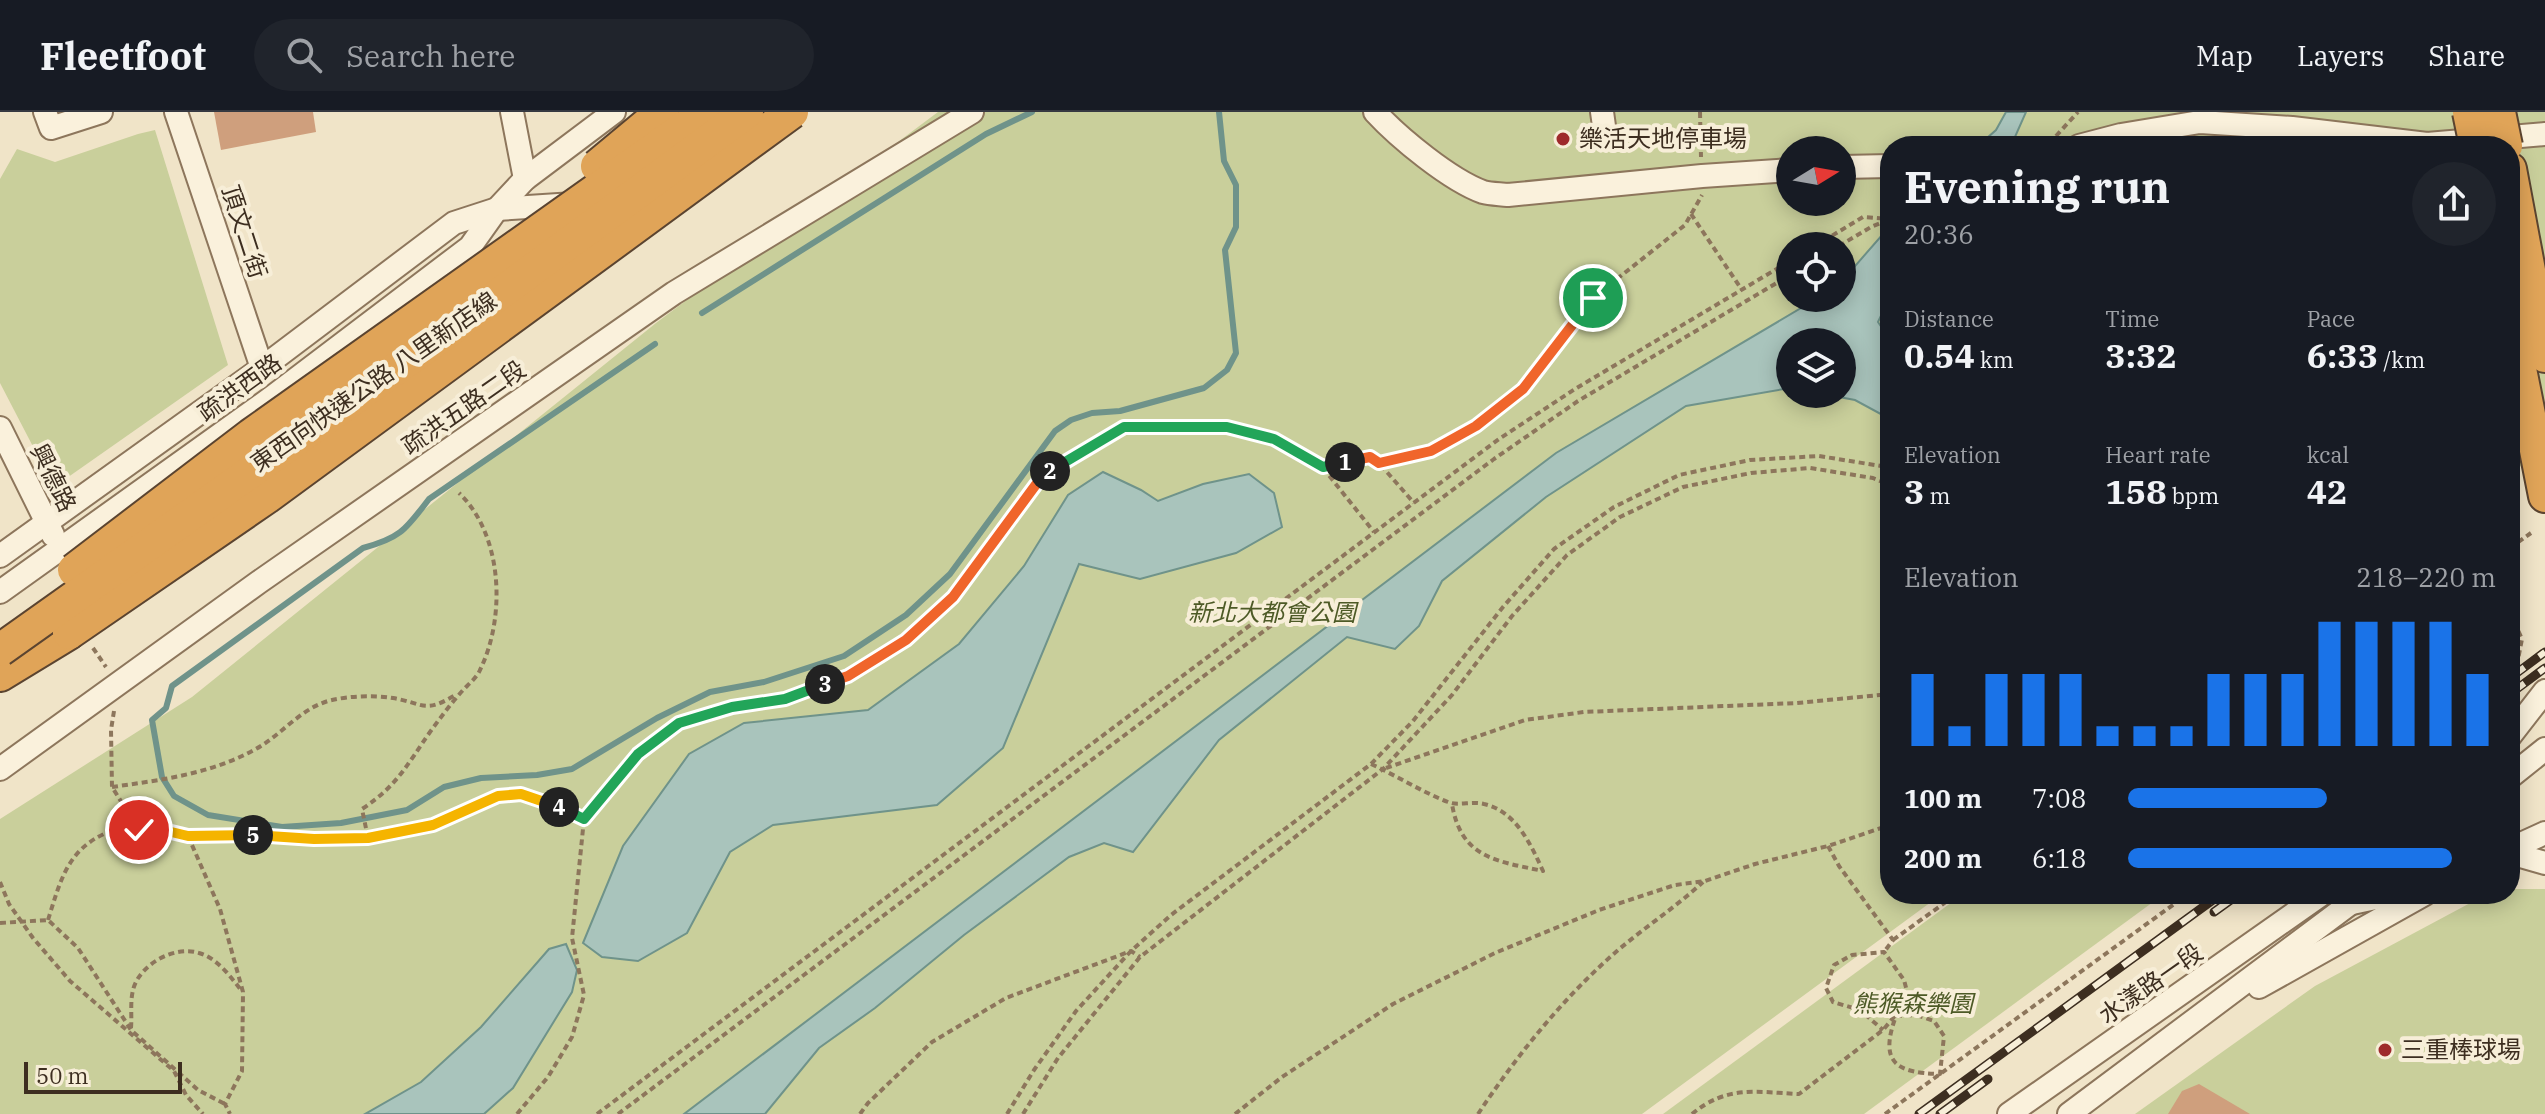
<!DOCTYPE html>
<html lang="en">
<head>
<meta charset="utf-8">
<style>
  body { margin:0; font-family:"IBM Plex Serif","Noto Sans TC",serif; background:#20242c; color:#f1f3f6; height:100vh; display:flex; flex-direction:column; font-size:30px; white-space:nowrap }
  * { box-sizing:border-box; margin:0 }
  p { font-size:26px; color:#9ea1a6 }
  .icon { flex:none; width:44px; height:44px; fill:none; stroke:currentColor; stroke-width:2; stroke-linecap:round; stroke-linejoin:round }
  .map { position:relative; flex:1; overflow:hidden }
  .side { position:absolute; left:1880px; top:24px; width:640px; height:768px; display:flex; flex-direction:column; background:#171b24; border-radius:32px; box-shadow:0 4px 20px #0003 }
  .side>* { flex:none }
  .needle { width:52px; rotate:79deg }
  .buttons { position:absolute; left:1776px; top:24px; display:grid; gap:16px }
  .buttons a { display:grid; place-items:center; width:80px; height:80px; border-radius:50%; background:#171b24; box-shadow:0 4px 20px #0003; font-size:40px }
  .scale { position:absolute; left:24px; bottom:20px; width:158px; box-sizing:border-box; padding-left:8px; border:4px solid #3d2e20; border-top:0; font-size:22px; line-height:28px; white-space:nowrap; color:#3d2e20; -webkit-text-stroke:6px #f7eed8; paint-order:stroke }
  .pin { position:absolute; display:grid; place-items:center; width:68px; height:68px; color:#fff; margin:-34px; border:4px solid #fff; border-radius:50%; box-shadow:0 2px 8px #0007 }
  .km { position:absolute; width:40px; height:40px; margin:-20px; border-radius:50%; background:#222; color:#fff; font-size:22px; line-height:40px; text-align:center }
  .round { display:grid; place-items:center; flex:none; width:84px; height:84px; border-radius:42px; background:#20242c }
  .head { display:flex; align-items:center; justify-content:space-between; height:136px; padding:0 24px }
  h1 { font-size:44px; font-weight:800; line-height:60px }
  .metrics { display:grid; grid-template-columns:repeat(3,1fr); gap:12px; height:136px; padding:8px 24px }
  .metrics div { display:grid; align-content:center }
  .metrics b { font-size:34px; font-weight:800 }
  .metrics small { font-size:22px; font-weight:400 }
  .metrics p { font-size:22px }
  .chart { height:224px; padding:16px 24px }
  .chart p { display:flex; justify-content:space-between }
  .chart svg { width:100%; height:144px; margin-top:8px; stroke:#1a73e8; stroke-width:6 }
  ul { padding:0 24px; list-style:none; font-size:26px }
  li { display:grid; grid-template-columns:128px 96px 1fr; align-items:center; height:60px }
  li i { height:20px; border-radius:10px; background:#1a73e8 }
  header { display:flex; align-items:center; gap:48px; box-sizing:border-box; height:112px; padding:0 40px; background:#171b24; border-bottom:2px solid #363941 }
  header strong { font-size:38px }
  nav { display:flex; gap:44px; margin-inline-start:auto; font-size:28px }
  .search { width:560px; height:72px; background:#20242c; display:flex; align-items:center; gap:20px; box-sizing:border-box; padding:0 28px; border-radius:44px; color:#9ea1a6; font-size:30px }
  .map>svg:first-child { display:block }
</style>
</head>
<body>
<header>
<strong>Fleetfoot</strong>
<div class="search"><svg class="icon" aria-label="search" viewBox="0 0 24 24"><circle cx="10" cy="10" r="6"/><path d="M15 15l6 6"/></svg>Search here</div>
<nav><a>Map</a><a>Layers</a><a>Share</a></nav>
</header>
<div class="map">
<svg width="2545" height="1002" viewBox="0 0 2545 1002">
  <rect width="100%" height="100%" fill="#f0e4c8"/>
  <g fill="#c9cf9b" fill-rule="evenodd">
    <path d="M938,0H2545V334L2510,363V34H1890V782H1942L1642,1002H0V707L192,585L656,211ZM1790,38H1842V90H1790ZM1790,134H1842V186H1790ZM1790,230H1842V282H1790Z"/>
    <path d="M155,18L228,253L54,375L0,271V67L17,37L55,50L138,22Z"/>
    <path d="M2510,777H2545V1002H2135L2315,874L2487,782H2510Z"/>
    <path d="M1963,782H2164L1864,1002H1663Z"/>
  </g>
  <g fill="#a9c4bc" stroke="#6f938a" stroke-width="2">
    <path d="M2006,0H2026L2011,34H1978L1996,18Z"/>
    <path d="M1890,114V185L1878,210L1890,228V307L1855,288L1823,282H1842V230H1790V276L1686,294L1546,385L1442,469L1419,514L1395,537L1347,525L1219,628L1133,740L1104,731L1069,745L964,823L875,896L819,936L765,1002H684L1556,341L1818,186H1842V169Z"/>
    <path d="M1103,360L1141,378L1158,389L1203,372L1249,362L1274,381L1282,415L1236,441L1140,467L1079,452L1003,636L937,693L773,713L730,740L687,821L638,849L602,845L583,831L623,734L689,642L744,611L868,598L959,532L1024,454L1068,383Z"/>
    <path d="M566,832L577,858L572,880L513,976L484,1002H365L421,970L481,915L549,837Z"/>
  </g>
  <g fill="none" stroke-linecap="round" stroke-linejoin="round">
    <g stroke="#6f938a" stroke-width="6">
      <path d="M702,201L986,22L1032,0"/>
      <path d="M655,232L429,387C406,417 401,426 363,436L172,574L166,596L152,608L162,665L174,684L208,703L282,715L341,711L407,698L444,675L481,666L537,663L572,657L657,606L710,580L764,570L844,544L906,503L950,462L1055,319L1071,308L1092,301L1120,299L1204,276L1227,258L1236,241L1225,138L1236,115V73L1224,49L1219,0"/>
    </g>
  </g>
  <g fill="#cf9f7d">
    <path d="M214,0H313L316,20L221,38Z"/>
    <path d="M2199,972L2250,1002H2168L2182,979Z"/>
  </g>
  <g fill="none" stroke-linecap="round" stroke-linejoin="round">
    <defs>
      <g id="minor">
        <path d="M45,0L51,16L101,0"/>
        <path d="M176,0L262,256"/>
        <path d="M512,0L525,67"/>
        <path d="M1375,0C1399,26 1450,68 1483,80C1490,82 1500,82 1508,83L1702,64L1790,58"/>
        <path d="M1602,0L1604,14"/>
        <path d="M2079,34L2121,23L2200,10L2292,16L2427,32L2545,22"/>
        <path d="M1842,55L1890,54"/>
        <path d="M0,316L53,423"/>
        <path d="M0,444L262,256L454,111L497,97L574,92"/>
        <path d="M0,480L271,286L470,135L497,97L525,67L614,0"/>
        <path d="M2510,624L2545,579"/>
        <path d="M0,657L259,470L674,181L972,0"/>
        <path d="M2510,665L2545,637"/>
        <path d="M2510,737L2545,721"/>
        <path d="M2510,741L2545,751"/>
        <path d="M2349,789L2352,791L2394,782"/>
        <path d="M2259,875L2425,782"/>
        <path d="M2009,1002L2322,782"/>
        <path d="M2069,1002L2363,782"/>
      </g>
      <g id="highway">
        <path d="M2510,57L2545,244"/>
        <path d="M2510,206L2545,384"/>
        <path d="M0,563L69,521"/>
      </g>
    </defs>
    <use href="#minor" stroke="#8d765c" stroke-width="26"/>
    <use href="#highway" stroke="#5b4430" stroke-width="36"/>
    <g stroke="#8d765c" stroke-width="4" stroke-dasharray="6 4" stroke-linecap="butt">
      <path d="M1700,0L1701,45"/>
      <path d="M2056,24L2078,0"/>
      <path d="M1691,102L1742,178"/>
      <path d="M1815,134L1863,105L1890,107"/>
      <path d="M1839,134L1871,115L1890,107"/>
      <path d="M1379,351L1431,339L1476,314L1523,277L1593,186L1685,113L1702,83"/>
      <path d="M1323,356L1374,420"/>
      <path d="M2510,436L2531,421"/>
      <path d="M2510,501L2522,527L2510,588"/>
      <path d="M93,536L106,555"/>
      <path d="M2510,536L2520,529"/>
      <path d="M114,599L111,618L112,675L139,718"/>
      <path d="M1371,652C1397,664 1422,680 1448,690C1458,694 1472,689 1484,692C1516,699 1531,733 1543,759C1496,749 1461,746 1452,692"/>
      <path d="M1386,656L1525,608L1584,600L1797,591L1890,582"/>
      <path d="M112,675C161,668 210,662 254,638C281,624 301,595 332,588C350,584 374,583 393,586C426,592 424,602 457,582"/>
      <path d="M188,724L220,797L243,880L242,959L225,992L230,1002"/>
      <path d="M368,726L362,697C397,674 407,653 430,620C441,605 452,590 464,577C470,571 477,565 480,558C506,505 503,423 459,381"/>
      <path d="M1828,734L1839,754L1893,828L1884,840"/>
      <path d="M48,808C60,770 67,738 106,721C133,710 163,723 190,724C210,726 231,722 251,722C289,723 327,728 366,726C387,724 417,719 437,711C463,701 493,678 522,682C543,685 566,697 584,707L638,642L679,611L732,595L785,587L848,564L906,528L953,485L1043,363L1124,315H1227L1274,327L1323,355L1370,345L1379,351L1414,391"/>
      <path d="M0,811L48,808L78,836L131,918L198,978L225,992"/>
      <path d="M1893,828L1957,782"/>
      <path d="M1917,903L1934,909L1944,924L1940,962C1895,961 1879,950 1896,904Z"/>
      <path d="M131,916C132,904 130,890 133,878C139,853 174,833 199,841C217,846 230,864 241,878"/>
      <path d="M517,1002L548,965L572,925L584,883L572,826L584,707"/>
      <path d="M597,1002L1499,327L1575,277L1790,149"/>
      <path d="M618,1002L1494,347L1578,289L1790,163"/>
      <path d="M860,1002L868,991L932,930L1006,886L1131,839L1140,845"/>
      <path d="M1007,1002L1034,958L1076,899L1131,839L1171,803L1371,652L1413,609L1503,495L1554,437L1614,395L1679,363L1750,348L1819,344L1881,354L1890,360"/>
      <path d="M1023,1002L1058,946L1140,845L1383,657L1452,583L1512,504L1567,443L1620,405L1683,375L1751,361L1810,356L1873,366L1890,373"/>
      <path d="M1235,1002L1282,965L1393,892L1495,841L1599,798L1675,773L1705,769L1755,752L1828,734L1890,713"/>
      <path d="M1478,1002C1518,942 1563,886 1617,839C1645,815 1676,795 1703,770"/>
      <path d="M1692,1002C1727,973 1756,980 1799,982L1883,918L1909,887L1904,868L1884,840L1852,843L1834,853L1826,876L1833,890L1860,898L1883,918"/>
      <path d="M1885,1002L2188,782"/>
    </g>
    <use href="#minor" stroke="#faf1dc" stroke-width="22"/>
    <use href="#highway" stroke="#e0a458" stroke-width="32"/>
    <defs>
      <g id="rail">
        <path d="M2510,566L2545,540"/>
        <path d="M2510,582L2545,556"/>
        <path d="M2214,800L2239,782"/>
        <path d="M1919,1002L2221,782"/>
        <path d="M1940,1002L1988,967"/>
      </g>
    </defs>
    <use href="#rail" stroke="#3d2e20" stroke-width="9"/>
    <use href="#rail" stroke="#f7eed8" stroke-width="6" stroke-dasharray="18" stroke-linecap="butt"/>
    <defs>
      <g id="highway-bridge">
        <path d="M2469,0L2476,34"/>
        <path d="M2499,0L2506,34"/>
        <path d="M597,54L662,0"/>
        <path d="M74,458L251,323L706,0"/>
        <path d="M69,521L267,385L792,0"/>
        <path d="M0,538L445,222L747,0"/>
      </g>
    </defs>
    <use href="#highway-bridge" stroke="#5b4430" stroke-width="36" stroke-linecap="butt"/>
    <path stroke="#8d765c" stroke-width="4" stroke-dasharray="6 4" stroke-linecap="butt" d="M0,770L9,792L33,826L70,869L174,959L186,983L203,1002"/>
    <use href="#highway-bridge" stroke="#e0a458" stroke-width="32"/>
  </g>
  <g fill="none" stroke-linecap="round" stroke-linejoin="round">
    <defs>
      <path id="split-1" d="M1345,350L1370,345L1379,351L1431,339L1476,314L1523,277L1593,186"/>
      <path id="split-2" d="M1050,359L1124,315H1227L1274,327L1323,355L1345,350"/>
      <path id="split-3" d="M825,572L848,564L906,528L953,485L1043,363L1050,359"/>
      <path id="split-4" d="M559,695L584,707L638,642L679,611L732,595L785,587L825,572"/>
      <path id="split-5" d="M253,723L314,727L368,726L433,713L498,684L521,682L559,695"/>
      <path id="split-6" d="M139,718H163L188,724L253,723"/>
    </defs>
    <use href="#split-1" stroke="#fff" stroke-width="16"/>
    <use href="#split-2" stroke="#fff" stroke-width="16"/>
    <use href="#split-3" stroke="#fff" stroke-width="16"/>
    <use href="#split-4" stroke="#fff" stroke-width="16"/>
    <use href="#split-5" stroke="#fff" stroke-width="16"/>
    <use href="#split-6" stroke="#fff" stroke-width="16"/>
    <use href="#split-1" stroke="#f0652b" stroke-width="10"/>
    <use href="#split-2" stroke="#22a559" stroke-width="10"/>
    <use href="#split-3" stroke="#f0652b" stroke-width="10"/>
    <use href="#split-4" stroke="#22a559" stroke-width="10"/>
    <use href="#split-5" stroke="#f5b400" stroke-width="10"/>
    <use href="#split-6" stroke="#f5b400" stroke-width="10"/>
  </g>
  <g fill="#9e2a2b" stroke="#f7eed8" stroke-width="3">
    <circle cx="1563" cy="27" r="8"/>
    <circle cx="2385" cy="938" r="8"/>
  </g>
  <g text-anchor="middle" stroke-width="8" stroke-linejoin="round" paint-order="stroke">
    <g font-size="24" fill="#3d2e20" stroke="#f7eed8" text-anchor="start">
      <text x="1579" y="35">樂活天地停車場</text>
      <text x="2401" y="946">三重棒球場</text>
    </g>
    <g font-size="24" fill="#3d2e20" stroke="#f7eed8">
      <text transform="translate(244 120) rotate(72)" y="8">頂文二街</text>
      <text transform="translate(374 270) rotate(-35)" y="8">東西向快速公路 八里新店線</text>
      <text transform="translate(240 276) rotate(-36)" y="8">疏洪西路</text>
      <text transform="translate(464 296) rotate(-35)" y="8">疏洪五路二段</text>
      <text transform="translate(53 366) rotate(64)" y="8">興德路</text>
      <text transform="translate(2151 872) rotate(-35)" y="8">水漾路一段</text>
    </g>
    <g font-size="24" font-style="italic" fill="#4d5a26" stroke="#f7eed8">
      <text x="1272" y="509">新北大都會公園</text>
      <text x="1913" y="900">熊猴森樂園</text>
    </g>
  </g>
</svg>
<div class="buttons">
<a><svg class="needle" viewBox="-14 -14 28 28"><path d="M0-13l5 13h-10z" fill="#e53935"/><path d="M0 13l5-13h-10z" fill="#9ea1a6"/></svg></a>
<a><svg class="icon" aria-label="locate" viewBox="0 0 24 24"><circle cx="12" cy="12" r="6"/><path d="M12 2v4M12 18v4M2 12h4M18 12h4"/></svg></a>
<a><svg class="icon" aria-label="layers" viewBox="0 0 24 24"><path d="M12 4l9 5-9 5-9-5zM3 14l9 5 9-5"/></svg></a>
</div>
<div class="scale">50 m</div>
<div class="pin" style="left:1593px;top:186px;background:#1e9e55"><svg class="icon" aria-label="arrive" viewBox="0 0 24 24"><path d="M6 21V4h12l-3 4 3 4H6"/></svg></div>
<div class="pin" style="left:139px;top:718px;background:#d93025"><svg class="icon" aria-label="check" viewBox="0 0 24 24"><path d="M5 12l5 5 9-10"/></svg></div>
<b class="km" style="left:1345px;top:350px">1</b>
<b class="km" style="left:1050px;top:359px">2</b>
<b class="km" style="left:825px;top:572px">3</b>
<b class="km" style="left:559px;top:695px">4</b>
<b class="km" style="left:253px;top:723px">5</b>
<section class="side">
<div class="head"><div><h1>Evening run</h1><p>20:36</p></div><a class="round"><svg class="icon" aria-label="share" viewBox="0 0 24 24"><path d="M12 15V3M7 8l5-5 5 5M5 13v7h14v-7"/></svg></a></div>
<div class="metrics">
<div><p>Distance</p><b>0.54<small> km</small></b></div>
<div><p>Time</p><b>3:32</b></div>
<div><p>Pace</p><b>6:33<small> /km</small></b></div>
</div>
<div class="metrics">
<div><p>Elevation</p><b>3<small> m</small></b></div>
<div><p>Heart rate</p><b>158<small> bpm</small></b></div>
<div><p>kcal</p><b>42</b></div>
</div>
<div class="chart"><p><span>Elevation</span>218–220 m</p>
<svg viewBox="0 0 160 44" preserveAspectRatio="none"><path d="M5 44V22M15 44V38M25 44V22M35 44V22M45 44V22M55 44V38M65 44V38M75 44V38M85 44V22M95 44V22M105 44V22M115 44V6M125 44V6M135 44V6M145 44V6M155 44V22"/></svg>
</div>
<ul>
<li><b>100 m</b>7:08<i style="width:54%"></i></li>
<li><b>200 m</b>6:18<i style="width:88%"></i></li>
</ul>
</section>
</div>
</body>
</html>
